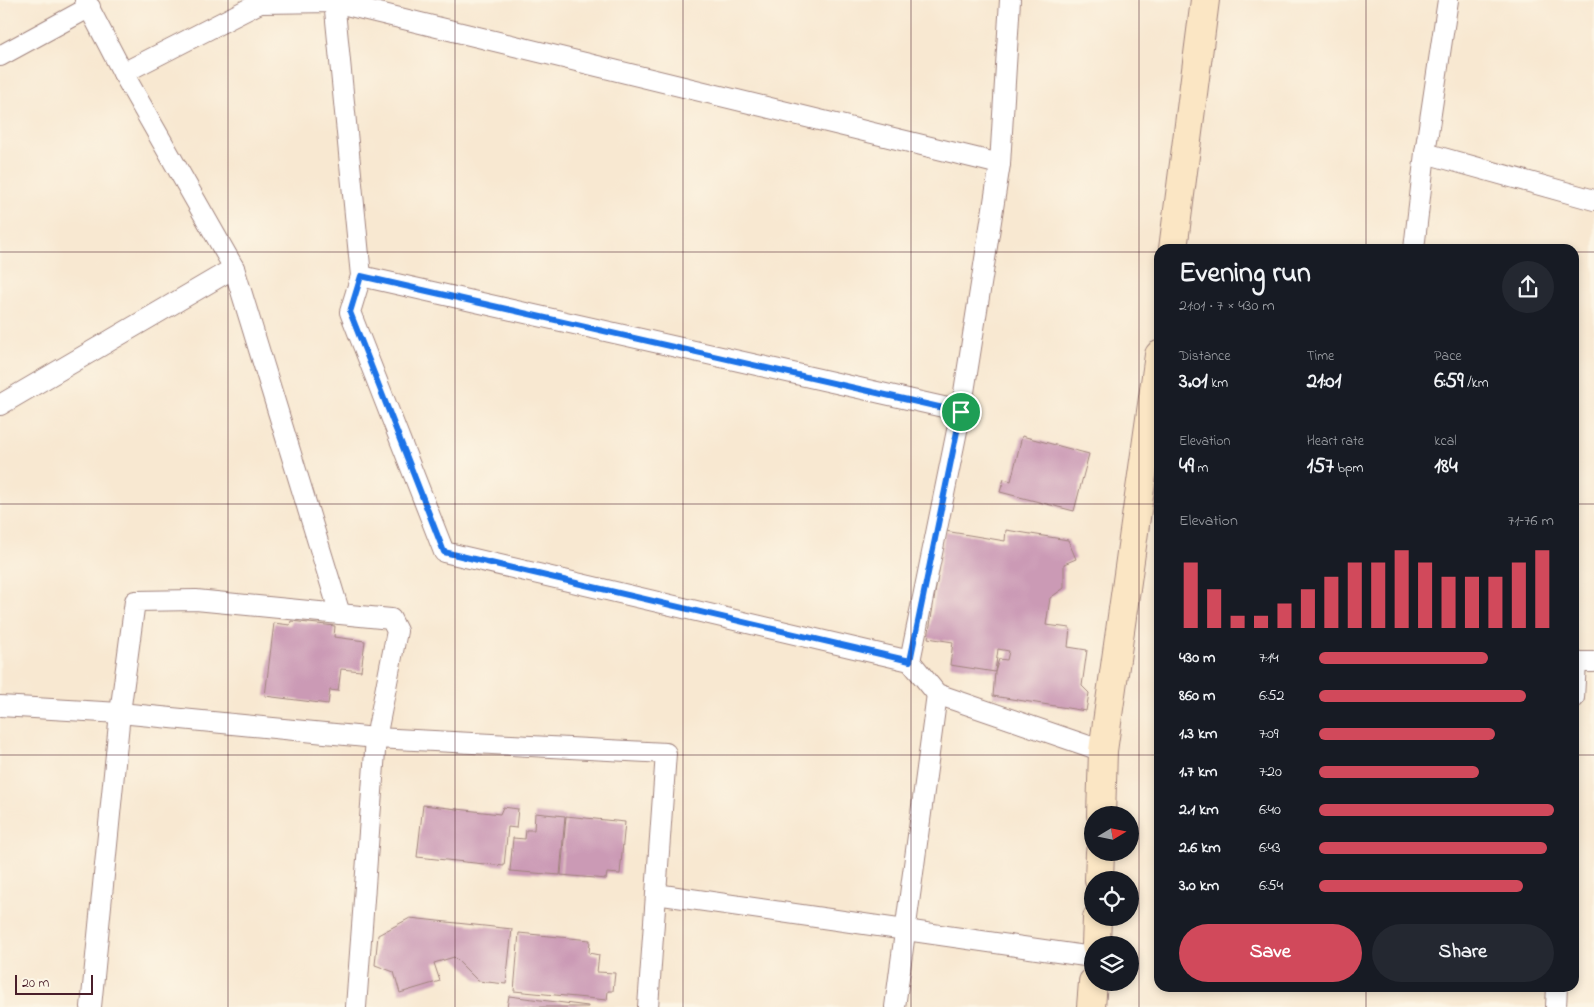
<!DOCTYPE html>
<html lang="en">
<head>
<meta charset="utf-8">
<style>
  body { margin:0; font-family:"Indie Flower",sans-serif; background:#242831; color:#f1f3f6; height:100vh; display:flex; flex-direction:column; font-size:19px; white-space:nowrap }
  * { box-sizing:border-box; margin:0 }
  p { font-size:16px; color:#9ea1a6 }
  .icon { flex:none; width:28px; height:28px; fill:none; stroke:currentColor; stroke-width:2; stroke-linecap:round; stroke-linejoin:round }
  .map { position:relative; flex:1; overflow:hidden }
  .details { position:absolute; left:1154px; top:244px; width:425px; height:748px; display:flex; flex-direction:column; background:#171b24; border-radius:15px; box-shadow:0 2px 8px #0003 }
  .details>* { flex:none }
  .needle { width:32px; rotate:80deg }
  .tools { position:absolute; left:1084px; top:806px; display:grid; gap:10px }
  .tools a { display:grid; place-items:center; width:55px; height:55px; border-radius:50%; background:#171b24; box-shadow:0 2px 8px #0003; font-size:25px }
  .scale { position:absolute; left:15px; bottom:12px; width:78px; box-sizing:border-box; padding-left:5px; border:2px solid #4a1f2b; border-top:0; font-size:14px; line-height:18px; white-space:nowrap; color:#4a1f2b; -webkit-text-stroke:4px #fcf5e5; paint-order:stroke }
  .pin { position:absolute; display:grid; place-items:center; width:42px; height:42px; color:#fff; margin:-21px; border:2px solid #fff; border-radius:50%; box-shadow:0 1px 5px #0007 }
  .round { display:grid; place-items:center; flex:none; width:52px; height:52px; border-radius:26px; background:#242831 }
  .head { display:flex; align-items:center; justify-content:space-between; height:85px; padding:0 25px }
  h1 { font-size:28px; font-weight:700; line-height:38px }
  .figures { display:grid; grid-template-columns:repeat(3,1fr); gap:8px; height:85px; padding:5px 25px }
  .figures div { display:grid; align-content:center }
  .figures b { font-size:21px; font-weight:700 }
  .figures small { font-size:14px; font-weight:400 }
  .figures p { font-size:14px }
  .chart { height:140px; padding:10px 25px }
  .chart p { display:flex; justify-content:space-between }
  .chart svg { width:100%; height:90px; margin-top:5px; stroke:#d1495b; stroke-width:6 }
  .cta { display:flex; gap:10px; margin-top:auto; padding:10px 25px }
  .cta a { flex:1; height:58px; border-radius:30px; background:#d1495b; color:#fff; font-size:20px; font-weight:700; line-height:58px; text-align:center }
  .cta a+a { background:#242831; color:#f1f3f6 }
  ul { padding:0 25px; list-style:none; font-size:16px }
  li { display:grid; grid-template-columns:80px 60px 1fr; align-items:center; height:38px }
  li i { height:12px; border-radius:6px; background:#d1495b }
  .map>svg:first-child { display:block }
</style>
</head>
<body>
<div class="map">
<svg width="1594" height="1007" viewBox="0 0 1594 1007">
  <rect width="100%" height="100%" fill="#fcf5e5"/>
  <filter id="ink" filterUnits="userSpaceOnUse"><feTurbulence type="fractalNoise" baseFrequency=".02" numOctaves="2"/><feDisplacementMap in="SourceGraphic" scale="10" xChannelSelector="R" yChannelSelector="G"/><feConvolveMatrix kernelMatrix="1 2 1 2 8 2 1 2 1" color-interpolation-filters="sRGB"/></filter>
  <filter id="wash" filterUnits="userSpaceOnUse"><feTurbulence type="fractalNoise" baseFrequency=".0096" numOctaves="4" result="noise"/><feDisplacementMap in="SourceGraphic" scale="20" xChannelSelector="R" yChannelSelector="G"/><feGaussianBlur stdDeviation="1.12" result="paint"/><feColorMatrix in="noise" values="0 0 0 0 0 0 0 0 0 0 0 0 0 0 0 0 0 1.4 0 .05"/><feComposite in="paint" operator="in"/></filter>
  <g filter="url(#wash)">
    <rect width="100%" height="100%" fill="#f8e8d1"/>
    <g id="blocks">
      <g fill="#cb9ab5" fill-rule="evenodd">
        <path d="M1022,436L1089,454L1074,511L1000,492L1004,479L1011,481Z"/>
        <path d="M1006,530L1068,540L1076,559L1064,564V588L1050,598L1046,625L1070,628L1068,647L1087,650L1082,686L1089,693L1086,711L993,696L995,672L950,665L953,642L928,638L945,531L1005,541ZM998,649L1009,651L1007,660L999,659L995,672Z"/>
        <path d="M291,621L335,626L334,637L365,641L361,671L341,669L338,691L330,690L328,704L265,696L274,623L290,625Z"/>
        <path d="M423,805L500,814L503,807L518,809L516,828L508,827L504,866L417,857Z"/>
        <path d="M535,813L565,816L560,875L510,871L513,838L525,839L526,830H534Z"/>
        <path d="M566,816L625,822L620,874L607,873L606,879L561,875Z"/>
        <path d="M410,918L512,929L506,984L478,981L454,957L434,963L440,981L400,993L394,972L375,965L378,935Z"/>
        <path d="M519,933L590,940L589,953L599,955L597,972L615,973L613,991H608L607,1000L514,991Z"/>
        <path d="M509,996L588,1006V1007H507Z"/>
      </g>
    </g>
  </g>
  <g filter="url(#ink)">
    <use href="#blocks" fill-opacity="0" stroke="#a1847e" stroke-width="1"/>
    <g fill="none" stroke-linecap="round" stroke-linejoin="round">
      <defs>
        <g id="street">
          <path d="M85,0L123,73L234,268L340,614"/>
          <path d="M334,0L361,276L350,312L444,552L910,661L937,694L1103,751"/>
          <path d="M0,56L90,7"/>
          <path d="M123,73L260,3L334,2L1000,164"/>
          <path d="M1425,153L1594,200"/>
          <path d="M1414,249L1425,153L1448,0"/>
          <path d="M361,276L961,411"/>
          <path d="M0,405L234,268"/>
          <path d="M910,661L961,411L1000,164L1010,0"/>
          <path d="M1574,698L1576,662H1594"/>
          <path d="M0,706L120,713L376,738L666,753L648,1007"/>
          <path d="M656,894L1092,957"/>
          <path d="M91,1007L120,713L135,601L196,600L391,619L397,631L376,738L356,1007"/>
          <path d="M895,1007L937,694"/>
          <path d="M1556,1007L1557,986"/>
        </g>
        <g id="secondary">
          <path d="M1173,249L1205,0"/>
          <path d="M1101,815L1103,751L1159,355"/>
          <path d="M1099,880L1100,852"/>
          <path d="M1096,945L1097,918"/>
          <path d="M1091,1007L1093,982"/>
        </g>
      </defs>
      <use href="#street" stroke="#a1847e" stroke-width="22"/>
      <use href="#secondary" stroke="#a1847e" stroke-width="30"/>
      <use href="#street" stroke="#fff" stroke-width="20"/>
      <use href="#secondary" stroke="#fbe6c4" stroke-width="28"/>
    </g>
  </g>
  <g fill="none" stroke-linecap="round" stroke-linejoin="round" filter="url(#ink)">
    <defs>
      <path id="route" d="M361,276L961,412L910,661L444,552L350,312Z"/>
    </defs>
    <use href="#route" stroke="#fff" stroke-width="10"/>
    <use href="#route" stroke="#1a73e8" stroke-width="6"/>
  </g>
  <path fill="none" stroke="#4a1f2b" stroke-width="1" stroke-opacity="0.55" d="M228,0V1007M455,0V1007M683,0V1007M911,0V1007M1139,0V1007M1366,0V249M0,252H1159M1574,252H1594M0,504H1159M1574,504H1594M0,755H1159M1574,755H1594M1366,986V1007"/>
</svg>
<div class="tools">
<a><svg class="needle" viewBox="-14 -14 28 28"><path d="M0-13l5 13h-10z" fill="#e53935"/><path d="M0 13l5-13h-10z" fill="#9ea1a6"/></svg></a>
<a><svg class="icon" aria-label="locate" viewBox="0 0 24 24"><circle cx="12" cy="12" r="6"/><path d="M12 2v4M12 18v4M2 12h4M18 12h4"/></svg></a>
<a><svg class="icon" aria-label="layers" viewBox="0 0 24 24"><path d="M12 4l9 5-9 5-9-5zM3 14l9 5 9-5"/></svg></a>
</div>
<div class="scale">20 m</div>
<div class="pin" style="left:961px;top:412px;background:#1e9e55"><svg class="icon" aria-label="arrive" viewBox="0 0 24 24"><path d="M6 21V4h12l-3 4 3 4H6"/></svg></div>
<section class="details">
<div class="head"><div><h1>Evening run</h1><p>21:01 · 7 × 430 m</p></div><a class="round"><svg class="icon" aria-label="share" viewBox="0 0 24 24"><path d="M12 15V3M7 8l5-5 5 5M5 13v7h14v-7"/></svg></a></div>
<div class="figures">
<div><p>Distance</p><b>3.01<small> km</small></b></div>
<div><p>Time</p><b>21:01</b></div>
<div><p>Pace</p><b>6:59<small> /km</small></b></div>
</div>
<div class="figures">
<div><p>Elevation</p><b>49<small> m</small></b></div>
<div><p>Heart rate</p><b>157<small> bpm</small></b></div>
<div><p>kcal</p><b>184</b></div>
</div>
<div class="chart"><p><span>Elevation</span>71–76 m</p>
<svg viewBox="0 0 160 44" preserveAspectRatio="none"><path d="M5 44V12M15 44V25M25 44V38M35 44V38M45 44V32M55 44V25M65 44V19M75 44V12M85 44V12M95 44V6M105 44V12M115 44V19M125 44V19M135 44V19M145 44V12M155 44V6"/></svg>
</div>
<ul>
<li><b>430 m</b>7:14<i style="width:72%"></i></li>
<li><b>860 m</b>6:52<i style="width:88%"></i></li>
<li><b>1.3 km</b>7:09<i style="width:75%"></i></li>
<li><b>1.7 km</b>7:20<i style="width:68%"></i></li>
<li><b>2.1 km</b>6:40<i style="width:100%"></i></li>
<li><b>2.6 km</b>6:43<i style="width:97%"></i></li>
<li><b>3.0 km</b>6:54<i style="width:87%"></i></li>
</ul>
<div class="cta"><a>Save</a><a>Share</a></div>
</section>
</div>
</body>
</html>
